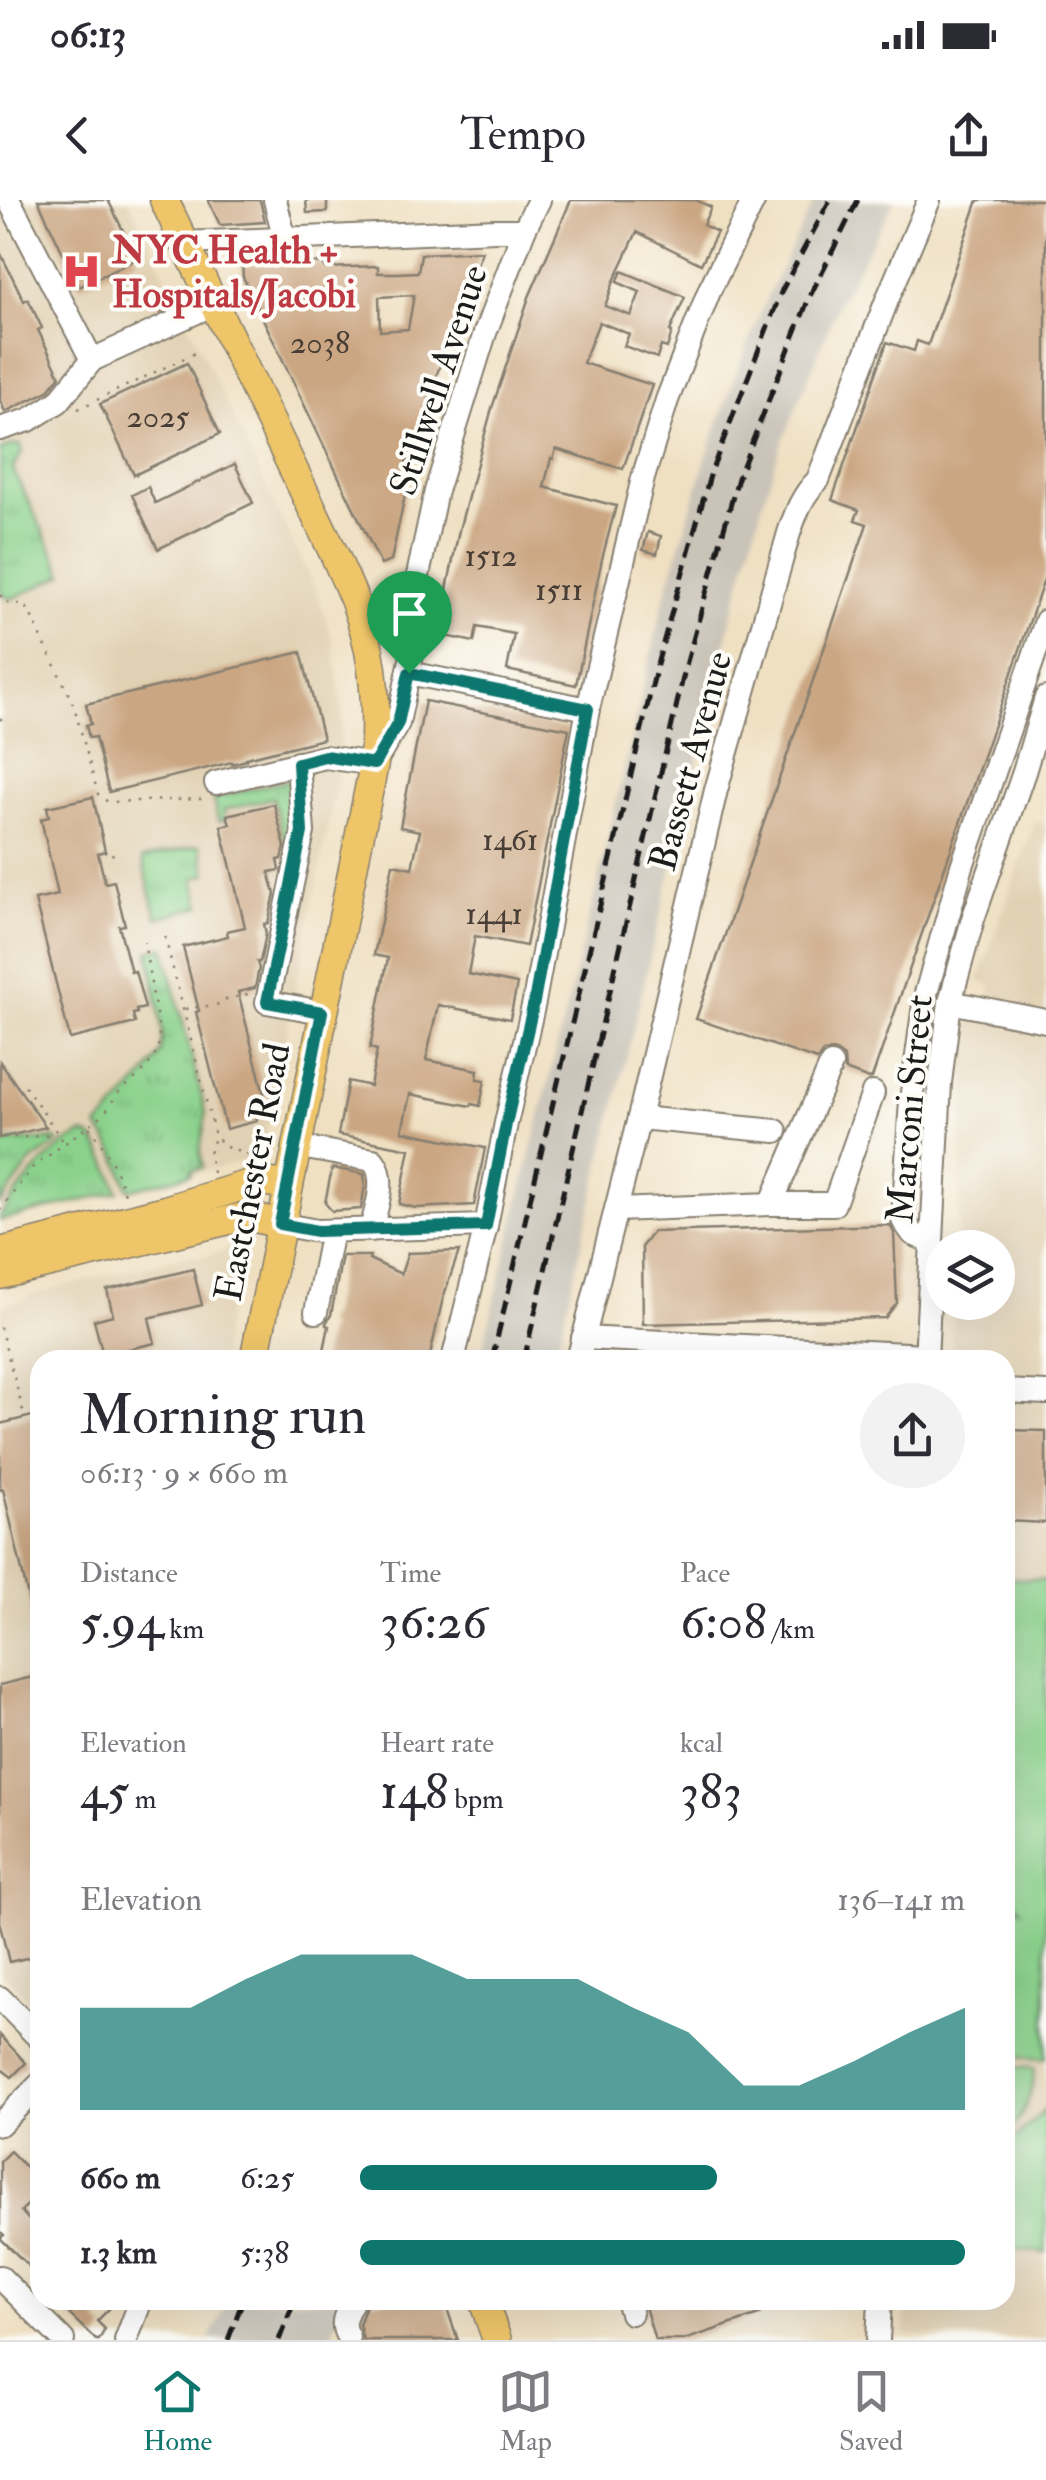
<!DOCTYPE html>
<html lang="en">
<head>
<meta charset="utf-8">
<style>
  body { margin:0; font-family:"IM FELL Double Pica",serif; background:#f2f2f3; color:#2b2b33; height:100vh; display:flex; flex-direction:column; font-size:38px; white-space:nowrap }
  * { box-sizing:border-box; margin:0 }
  p { font-size:32px; color:#7c7c81 }
  .icon { flex:none; width:55px; height:55px; fill:none; stroke:currentColor; stroke-width:2; stroke-linecap:round; stroke-linejoin:round }
  .map { position:relative; flex:1; overflow:hidden }
  .panel { position:absolute; left:30px; top:1150px; width:985px; height:960px; display:flex; flex-direction:column; background:#fff; border-radius:30px; box-shadow:0 10px 40px #0002 }
  .panel>* { flex:none }
  .controls { position:absolute; left:925px; top:1030px; display:grid; gap:20px }
  .controls a { display:grid; place-items:center; width:90px; height:90px; border-radius:50%; background:#fff; box-shadow:0 10px 40px #0002; font-size:50px }
  .pin { position:absolute; display:grid; place-items:center; width:85px; height:85px; color:#fff; margin:-102px -42px; border-radius:50% 50% 50% 0; rotate:-45deg; box-shadow:0 0 10px #0007 }
  .pin .icon { rotate:45deg }
  .round { display:grid; place-items:center; flex:none; width:105px; height:105px; border-radius:52px; background:#f2f2f3 }
  .summary { display:flex; align-items:center; justify-content:space-between; height:170px; padding:0 50px }
  h1 { font-size:55px; font-weight:600; line-height:75px }
  .metrics { display:grid; grid-template-columns:repeat(3,1fr); gap:15px; height:170px; padding:10px 50px }
  .metrics div { display:grid; align-content:center }
  .metrics b { font-size:50px; font-weight:600 }
  .metrics small { font-size:28px; font-weight:400 }
  .metrics p { font-size:28px }
  .chart { height:280px; padding:20px 50px }
  .chart p { display:flex; justify-content:space-between }
  .chart svg { width:100%; height:180px; margin-top:10px; fill:#0f766e; opacity:.7 }
  ul { padding:0 50px; list-style:none; font-size:32px }
  li { display:grid; grid-template-columns:160px 120px 1fr; align-items:center; height:75px }
  li i { height:25px; border-radius:12px; background:#0f766e }
  .status { display:flex; justify-content:space-between; align-items:center; height:70px; padding:0 50px; background:#fff; direction:ltr }
  .status svg { height:28px; fill:currentColor }
  header { display:flex; justify-content:space-between; align-items:center; height:130px; padding:0 50px; background:#fff; font-size:45px; font-weight:600 }
  .tabs { display:flex; justify-content:space-around; align-items:center; height:140px; border-top:2px solid #e1e1e2; background:#fff; font-size:28px; color:#7c7c81 }
  .tabs a { display:grid; justify-items:center; gap:5px }
  .tabs .on { color:#0f766e }
  .map>svg:first-child { display:block }
</style>
</head>
<body>
<div class="status"><b>06:13</b><svg viewBox="0 0 49 12"><path d="M0 12V9h3v3zM5 12V6h3v6zM10 12V3h3v9zM15 12V0h3v12zM26 1h20v11H26zM47 4h2v5h-2z"/></svg></div>
<header><svg class="icon" aria-label="back" viewBox="0 0 24 24"><path d="M15 5l-7 7 7 7"/></svg>Tempo<svg class="icon" aria-label="share" viewBox="0 0 24 24"><path d="M12 15V3M7 8l5-5 5 5M5 13v7h14v-7"/></svg></header>
<div class="map">
<svg width="1046" height="2140" viewBox="0 0 1046 2140">
  <defs>
    <pattern id="grass-tufts" width="24" height="20" patternUnits="userSpaceOnUse" patternTransform="scale(2.5)"><rect width="24" height="20" fill="#8bd18c"/><path d="M3 7l-1-3M5 7V3M7 7l1-3M15 17l-1-3M17 17v-4M19 17l1-3" fill="none" stroke="#77b378"/></pattern>
  </defs>
  <rect width="100%" height="100%" fill="#fdfcf7"/>
  <filter id="ink" filterUnits="userSpaceOnUse"><feTurbulence type="fractalNoise" baseFrequency=".01" numOctaves="2"/><feDisplacementMap in="SourceGraphic" scale="20" xChannelSelector="R" yChannelSelector="G"/><feConvolveMatrix kernelMatrix="1 2 1 2 8 2 1 2 1" color-interpolation-filters="sRGB"/></filter>
  <filter id="wash" filterUnits="userSpaceOnUse"><feTurbulence type="fractalNoise" baseFrequency=".0048" numOctaves="4" result="noise"/><feDisplacementMap in="SourceGraphic" scale="40" xChannelSelector="R" yChannelSelector="G"/><feGaussianBlur stdDeviation="2.25" result="paint"/><feColorMatrix in="noise" values="0 0 0 0 0 0 0 0 0 0 0 0 0 0 0 0 0 1.4 0 .05"/><feComposite in="paint" operator="in"/></filter>
  <g filter="url(#wash)">
    <rect width="100%" height="100%" fill="#efe0c2"/>
    <g fill="#e1d1b4">
      <path d="M0,0H129L318,395L332,437L342,510L338,576L263,950L254,959L0,1021Z"/>
      <path d="M1035,621L1046,625V2140L904,2135L906,2100H1005V1160H951L954,1103L998,1102V1048L957,1047L968,823L971,809L986,801L992,789L989,784L981,782L979,779Z"/>
      <path d="M238,1047L220,1160H40V1811L0,1770V1106L27,1099L29,1095L194,1054L195,1058Z"/>
    </g>
    <g fill="#c9c3b8">
      <path d="M815,0H895L838,104L780,248L762,305L731,420L554,1160H480L599,676L663,403L705,261L736,173L769,93Z"/>
      <path d="M227,2100H344L329,2140H208L219,2121Z"/>
    </g>
    <g fill="url(#grass-tufts)" stroke="#547654" stroke-width="2.5">
      <path d="M13,245H21L22,252L13,270L64,374L12,399L4,396L0,389V250Z"/>
      <path d="M292,579L295,623L290,643L285,644L273,598L224,610L225,620L218,621L214,598Z"/>
      <path d="M200,645L207,674L194,678L201,706L157,718L142,659Z"/>
      <path d="M164,747L206,914L200,951L203,967L191,970V974L129,990L116,955L98,927L148,872L161,852L163,835L149,751Z"/>
      <path d="M82,934L91,936C104,954 112,971 118,992L0,1021V1016C23,984 46,952 82,934Z"/>
      <path d="M55,939L58,943L31,962L0,1004V942Z"/>
    </g>
    <g fill="#8bd18c" stroke="#547654" stroke-width="2.5">
      <path d="M1005,1378L1046,1380V1859L1005,1857V1706L1021,1709L1005,1689Z"/>
      <path d="M1005,1867L1034,1868C1033,1894 1023,1918 1005,1937Z"/>
      <path d="M1046,1909V2053L1005,2048V1948Z"/>
    </g>
    <g id="blocks">
      <g fill="#caa682" fill-rule="evenodd">
        <path d="M38,0H108L137,59L79,87Z"/>
        <path d="M208,0H260L265,22L220,25Z"/>
        <path d="M306,0H327V12L307,13Z"/>
        <path d="M571,0H696L711,7L703,25L717,32L701,64L637,32L614,81L605,106L631,116L640,92L617,82L622,71L685,97L670,131L672,132L667,148L661,146L657,158L624,146L629,134L599,122L583,163L652,185L623,269L556,249L553,259L551,258L544,287L616,306L602,359L576,485L507,470L514,434L477,427L474,442L441,435L444,420L441,419L459,330L492,208L529,97Z"/>
        <path d="M978,0H1046V374L872,878L869,879L845,870L844,857L836,851L823,852L817,860L696,819L867,324L855,320L859,310L832,300L887,142L914,151L917,141L928,145Z"/>
        <path d="M482,51L435,179L414,260H406L407,286L391,361L381,365L243,77L242,64L310,60V63H324L325,68L378,66V73H397L418,72L421,54ZM414,95L408,129L380,131L379,97Z"/>
        <path d="M0,52L24,101L28,99L42,128L38,130L60,176L48,191L5,212L0,200Z"/>
        <path d="M166,89L174,106L161,112L154,96Z"/>
        <path d="M187,163L220,234L134,275L100,204Z"/>
        <path d="M235,264L253,303L158,349L132,295L148,287L155,303Z"/>
        <path d="M648,332L661,336L657,354L643,350Z"/>
        <path d="M301,452L323,539L246,558V560L232,564V562L109,592L95,537L89,538L86,525L91,524L86,504Z"/>
        <path d="M425,501L569,529L526,746L475,736L468,774L517,784L510,819L438,805L426,860L478,870L477,879L485,880L480,906L472,904L471,906L410,894L402,931L485,948L474,1005L416,1008L399,1004L410,949L338,935L348,881L370,886L377,850L370,848L388,758L374,755L393,664L412,668L420,631L400,627Z"/>
        <path d="M93,597L105,651L98,653L105,683L114,681L125,725L119,726L131,772L135,771L145,808L136,810L137,813L133,814L135,823L70,839L35,700L58,695L41,619L49,617L47,607Z"/>
        <path d="M274,604L285,647L282,659L278,660L280,670L269,672L275,694L268,723L264,724L266,734L260,762H257L259,768L255,788L238,792L265,898L252,901L257,921L226,929L196,812L199,811L183,747L228,736L227,731L245,727L221,626L230,624L227,615Z"/>
        <path d="M0,862L46,927L0,938Z"/>
        <path d="M332,968L364,974L365,985L361,1009L332,1011L325,1003Z"/>
        <path d="M890,1025L894,1033L897,1103L885,1118L643,1124L642,1046L653,1032Z"/>
        <path d="M459,1051L443,1098L429,1160H322L329,1126L326,1125V1123L331,1115L342,1056H370L369,1059L401,1074L408,1053Z"/>
        <path d="M193,1069L202,1105L149,1118L155,1143L103,1155L94,1120L113,1115L107,1090Z"/>
        <path d="M40,1214V1427H35L3,1289L0,1290V1224Z"/>
        <path d="M1005,1230L1046,1231V1323L1005,1321Z"/>
        <path d="M40,1475V1755L9,1762L0,1725V1485Z"/>
        <path d="M0,1835L26,1863L12,1877L0,1868Z"/>
        <path d="M10,1951L40,1982V1993L21,2011L40,2032V2077L0,2038L4,2035L0,2031V1961Z"/>
        <path d="M76,2100H100L109,2109L97,2121L105,2129L99,2140H96L66,2111Z"/>
        <path d="M368,2100H444L458,2140H363L359,2124Z"/>
        <path d="M643,2100H760L763,2108L759,2115L684,2140H655Z"/>
      </g>
    </g>
  </g>
  <g filter="url(#ink)">
    <use href="#blocks" fill-opacity="0" stroke="#867e6f" stroke-width="2.5"/>
    <g fill="none" stroke-linecap="round" stroke-linejoin="round">
      <defs>
        <g id="minor">
          <path d="M9,0L92,160"/>
          <path d="M275,0L285,40"/>
          <path d="M185,43L496,30H524"/>
          <path d="M0,229L29,220L58,202L92,160L214,104"/>
          <path d="M360,414L384,405L416,385"/>
          <path d="M409,473L588,509"/>
          <path d="M298,563L303,632L267,802L322,812"/>
          <path d="M216,583L325,557L374,564L398,523L420,416L416,385L436,291L485,133L524,30L539,0"/>
          <path d="M950,802L1046,821"/>
          <path d="M639,918L776,931"/>
          <path d="M295,946L373,960C388,979 376,1008 371,1030"/>
          <path d="M771,1004H834L873,893"/>
          <path d="M616,1010L771,1004L831,865"/>
          <path d="M279,1024L317,1031L486,1026"/>
          <path d="M932,1042L913,1034L903,1020L911,900L925,797L962,666L1046,421"/>
          <path d="M316,1112L332,1031"/>
          <path d="M583,1138L926,1155"/>
          <path d="M453,1160L486,1026L506,923L534,802L588,509L643,278L667,200L710,89L754,0"/>
          <path d="M578,1160L639,918L716,590L789,333C796,313 802,295 818,280L887,100L929,0"/>
          <path d="M926,1160L940,883L950,802L973,719L1024,572L1046,498"/>
          <path d="M1005,1191L1046,1193"/>
          <path d="M0,1798L40,1839"/>
          <path d="M0,1924L40,1884"/>
          <path d="M0,2077L63,2140"/>
          <path d="M627,2100L631,2113"/>
          <path d="M348,2137C339,2123 346,2114 353,2100"/>
          <path d="M126,2140L141,2100"/>
          <path d="M878,2140L880,2100"/>
        </g>
        <g id="major">
          <path d="M164,0L336,358C344,377 354,396 360,416C376,464 377,515 374,564L254,1160"/>
          <path d="M0,1052L165,1010L259,981L288,985"/>
          <path d="M0,1075L238,1018H255L279,1024"/>
          <path d="M483,2100L497,2140"/>
        </g>
      </defs>
      <use href="#minor" stroke="#867e6f" stroke-width="26"/>
      <use href="#major" stroke="#867e6f" stroke-width="31"/>
      <g stroke="#867e6f" stroke-width="2.5" stroke-dasharray="2.5 8" stroke-linecap="butt">
        <path d="M78,209L197,152"/>
        <path d="M0,395L5,402L25,405L30,413L74,506L98,594L108,602L202,599"/>
        <path d="M0,520L3,517"/>
        <path d="M105,651L106,656L121,652"/>
        <path d="M165,737L215,936L228,948L257,958"/>
        <path d="M185,809C197,806 207,807 219,804L221,801L248,794"/>
        <path d="M25,886L63,941"/>
        <path d="M89,927C106,948 116,969 125,994"/>
        <path d="M3,937H27L56,934"/>
        <path d="M213,973L209,953L215,938"/>
        <path d="M0,1010L33,967L104,914L118,893L144,871L158,851L159,831L144,742"/>
        <path d="M0,1127L25,1218"/>
      </g>
      <use href="#minor" stroke="#fff" stroke-width="22"/>
      <use href="#major" stroke="#eec569" stroke-width="28"/>
      <g stroke="#1c1c1c" stroke-width="5" stroke-dasharray="15 8" stroke-linecap="butt">
        <path d="M492,1160L658,461L711,272L782,90L830,0"/>
        <path d="M524,1160L685,469L738,278L809,98L858,0"/>
        <path d="M228,2140L243,2100"/>
        <path d="M279,2140L295,2100"/>
      </g>
    </g>
  </g>
  <g fill="none" stroke-linecap="round" stroke-linejoin="round" filter="url(#ink)">
    <defs>
      <path id="route" d="M409,473L588,509L534,802L506,924L486,1026L317,1031L280,1024L322,812L267,802L302,632L298,563L325,556L374,564L398,523Z"/>
    </defs>
    <use href="#route" stroke="#fff" stroke-width="20"/>
    <use href="#route" stroke="#0f766e" stroke-width="12"/>
  </g>
  <defs>
    <symbol id="hospital-bare" viewBox="-9 -9 18 18"><path d="M-5-5h3v3.5h4V-5h3V5h-3V1.5h-4V5h-3Z" fill="#e0444e" stroke="#fdfcf7" stroke-width="2.5" paint-order="stroke"/></symbol>
  </defs>
  <g fill-rule="evenodd">
    <use href="#hospital-bare" x="54" y="44" width="55" height="55"/>
  </g>
  <g text-anchor="middle" stroke-width="8" stroke-linejoin="round" paint-order="stroke">
    <g font-size="32" fill="#483e36">
      <text x="320" y="153">2038</text>
      <text x="158" y="227">2025</text>
      <text x="491" y="366">1512</text>
      <text x="559" y="400">1511</text>
      <text x="510" y="650">1461</text>
      <text x="494" y="724">1441</text>
    </g>
    <g font-size="38" font-weight="bold" fill="#be3a42" stroke="#fdfcf7" text-anchor="start">
      <text x="112" y="63">NYC Health +<tspan x="112" dy="44">Hospitals/Jacobi</tspan></text>
    </g>
    <g font-size="38" fill="#1c1c1c" stroke="#fdfcf7">
      <text transform="translate(438 180) rotate(-72)" y="13">Stillwell Avenue</text>
      <text transform="translate(690 561) rotate(-75)" y="13">Bassett Avenue</text>
      <text transform="translate(909 909) rotate(-85)" y="13">Marconi Street</text>
      <text transform="translate(252 972) rotate(-79)" y="13">Eastchester Road</text>
    </g>
  </g>
</svg>
<div class="controls">
<a><svg class="icon" aria-label="layers" viewBox="0 0 24 24"><path d="M12 4l9 5-9 5-9-5zM3 14l9 5 9-5"/></svg></a>
</div>
<div class="pin" style="left:409px;top:473px;background:#1e9e55"><svg class="icon" aria-label="arrive" viewBox="0 0 24 24"><path d="M6 21V4h12l-3 4 3 4H6"/></svg></div>
<section class="panel">
<div class="summary"><div><h1>Morning run</h1><p>06:13 · 9 × 660 m</p></div><a class="round"><svg class="icon" aria-label="share" viewBox="0 0 24 24"><path d="M12 15V3M7 8l5-5 5 5M5 13v7h14v-7"/></svg></a></div>
<div class="metrics">
<div><p>Distance</p><b>5.94<small> km</small></b></div>
<div><p>Time</p><b>36:26</b></div>
<div><p>Pace</p><b>6:08<small> /km</small></b></div>
</div>
<div class="metrics">
<div><p>Elevation</p><b>45<small> m</small></b></div>
<div><p>Heart rate</p><b>148<small> bpm</small></b></div>
<div><p>kcal</p><b>383</b></div>
</div>
<div class="chart"><p><span>Elevation</span>136–141 m</p>
<svg viewBox="0 0 160 44" preserveAspectRatio="none"><path d="M0 44V19L10 19L20 19L30 12L40 6L50 6L60 6L70 12L80 12L90 12L100 19L110 25L120 38L130 38L140 32L150 25L160 19V44z"/></svg>
</div>
<ul>
<li><b>660 m</b>6:25<i style="width:59%"></i></li>
<li><b>1.3 km</b>5:38<i style="width:100%"></i></li>
</ul>
</section>
</div>
<nav class="tabs">
<a class="on"><svg class="icon" aria-label="home" viewBox="0 0 24 24"><path d="M3 11l9-7 9 7M6 9v11h12V9"/></svg>Home</a>
<a><svg class="icon" aria-label="map" viewBox="0 0 24 24"><path d="M3 6l6-2 6 2 6-2v14l-6 2-6-2-6 2zM9 4v14M15 6v14"/></svg>Map</a>
<a><svg class="icon" aria-label="saved" viewBox="0 0 24 24"><path d="M7 4h10v16l-5-4-5 4z"/></svg>Saved</a>
</nav>
</body>
</html>
